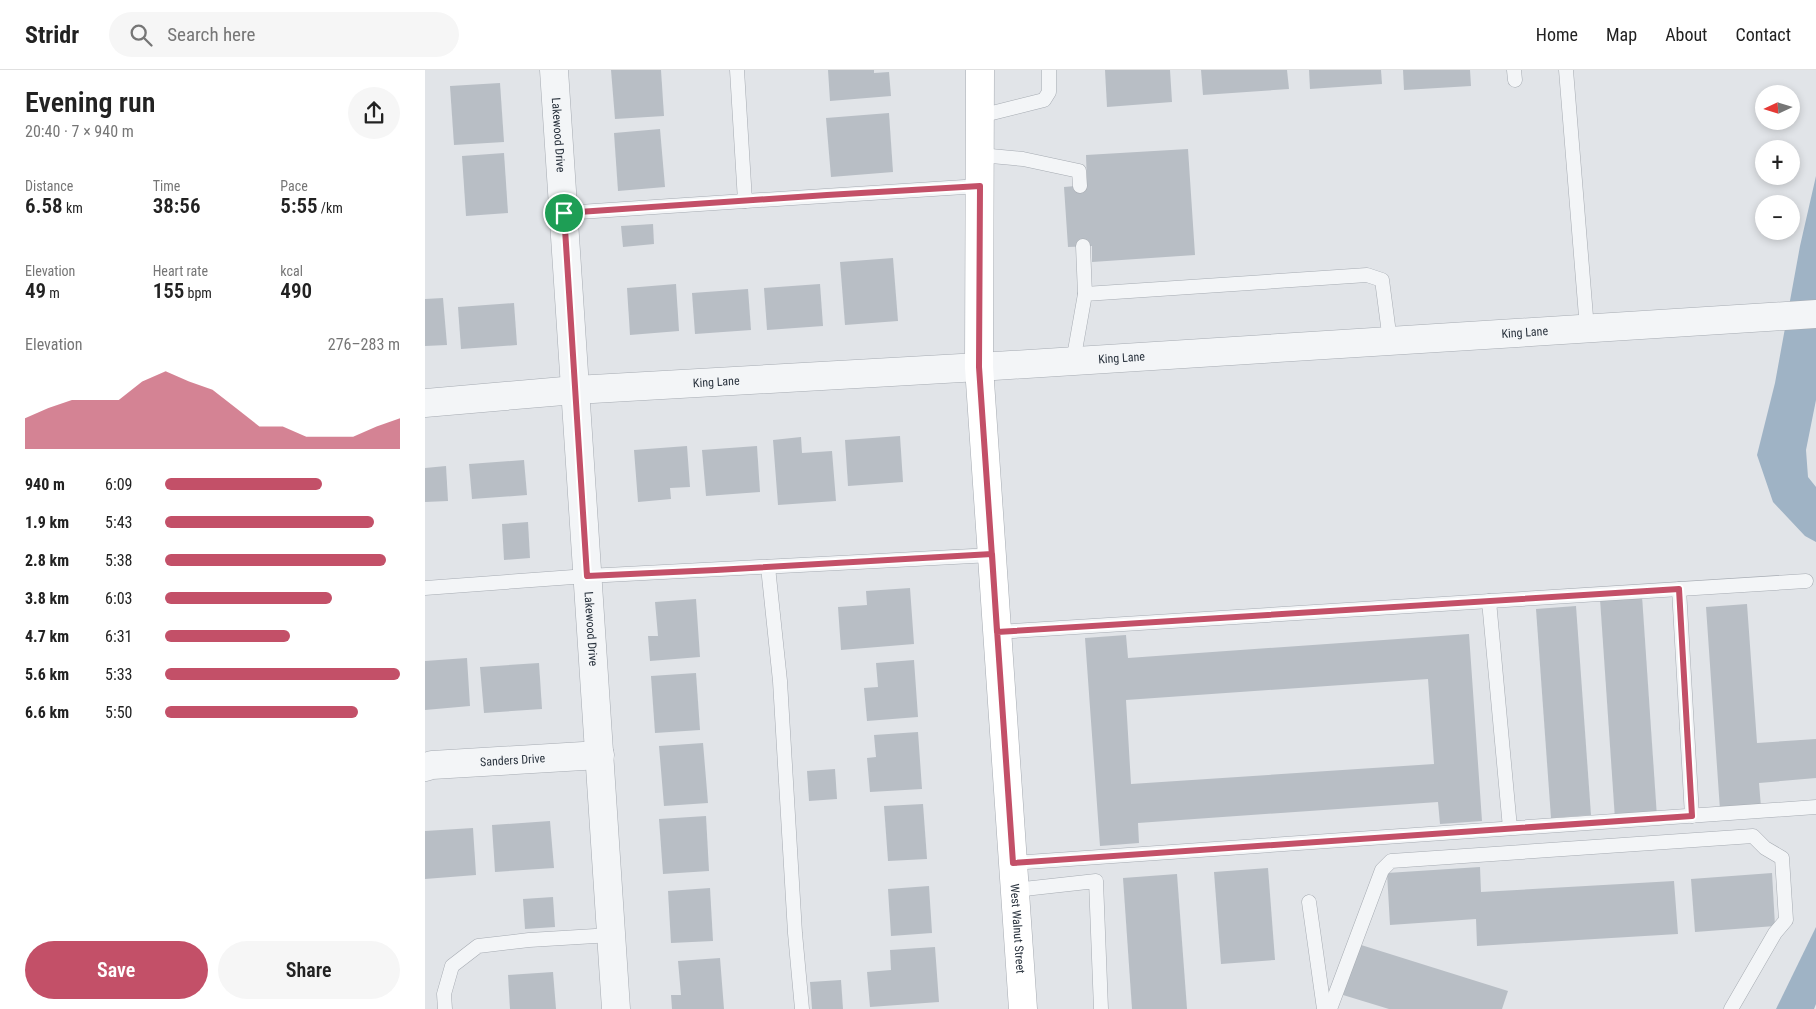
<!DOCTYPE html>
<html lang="en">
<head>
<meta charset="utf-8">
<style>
  body { margin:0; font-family:"Roboto Condensed",sans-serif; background:#f6f6f6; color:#222; height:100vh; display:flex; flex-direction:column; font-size:19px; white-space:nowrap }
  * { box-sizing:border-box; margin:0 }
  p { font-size:16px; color:#767676 }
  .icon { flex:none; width:28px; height:28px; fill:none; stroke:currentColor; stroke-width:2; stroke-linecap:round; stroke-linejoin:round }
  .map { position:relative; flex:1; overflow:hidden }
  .side { display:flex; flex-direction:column; background:#fff; width:425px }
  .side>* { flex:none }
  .needle { width:32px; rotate:266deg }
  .buttons { position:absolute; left:1330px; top:15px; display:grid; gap:10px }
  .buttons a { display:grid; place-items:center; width:45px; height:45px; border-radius:50%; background:#fff; box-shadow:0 2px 8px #0003; font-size:25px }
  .pin { position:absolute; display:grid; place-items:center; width:42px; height:42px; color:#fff; margin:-21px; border:2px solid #fff; border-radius:50%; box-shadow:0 1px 5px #0007 }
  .round { display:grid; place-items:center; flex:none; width:52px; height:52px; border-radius:26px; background:#f6f6f6 }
  .summary { display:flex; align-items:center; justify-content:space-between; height:85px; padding:0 25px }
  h1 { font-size:28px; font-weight:600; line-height:38px }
  .figures { display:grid; grid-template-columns:repeat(3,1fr); gap:8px; height:85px; padding:5px 25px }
  .figures div { display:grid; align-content:center }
  .figures b { font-size:21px; font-weight:600 }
  .figures small { font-size:14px; font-weight:400 }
  .figures p { font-size:14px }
  .chart { height:140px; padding:10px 25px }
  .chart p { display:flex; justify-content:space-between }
  .chart svg { width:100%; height:90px; margin-top:5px; fill:#c35068; opacity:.7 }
  .cta { display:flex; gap:10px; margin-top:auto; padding:10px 25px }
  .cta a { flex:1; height:58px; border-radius:30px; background:#c35068; color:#fff; font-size:20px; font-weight:600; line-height:58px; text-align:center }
  .cta a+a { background:#f6f6f6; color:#222 }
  ul { padding:0 25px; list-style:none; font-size:16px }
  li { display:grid; grid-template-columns:80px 60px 1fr; align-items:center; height:38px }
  li i { height:12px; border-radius:6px; background:#c35068 }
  header { display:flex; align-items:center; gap:30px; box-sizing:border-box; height:70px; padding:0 25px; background:#fff; border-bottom:1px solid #e0e0e0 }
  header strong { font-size:24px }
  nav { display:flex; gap:28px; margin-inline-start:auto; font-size:18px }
  .search { width:350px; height:45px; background:#f6f6f6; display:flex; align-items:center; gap:12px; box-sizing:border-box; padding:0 18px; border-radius:28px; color:#767676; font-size:19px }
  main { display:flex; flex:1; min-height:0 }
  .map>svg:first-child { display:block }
</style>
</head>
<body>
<header>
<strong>Stridr</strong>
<div class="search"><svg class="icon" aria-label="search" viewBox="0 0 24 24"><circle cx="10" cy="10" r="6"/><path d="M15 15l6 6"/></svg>Search here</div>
<nav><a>Home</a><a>Map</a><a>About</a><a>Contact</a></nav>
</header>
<main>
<section class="side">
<div class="summary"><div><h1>Evening run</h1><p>20:40 · 7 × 940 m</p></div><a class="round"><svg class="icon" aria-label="share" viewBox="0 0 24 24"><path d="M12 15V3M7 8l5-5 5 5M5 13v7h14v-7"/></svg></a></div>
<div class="figures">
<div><p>Distance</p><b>6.58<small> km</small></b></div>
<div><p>Time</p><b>38:56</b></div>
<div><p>Pace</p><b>5:55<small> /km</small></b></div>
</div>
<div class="figures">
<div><p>Elevation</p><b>49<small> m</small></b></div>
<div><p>Heart rate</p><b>155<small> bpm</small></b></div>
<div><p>kcal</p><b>490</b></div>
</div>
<div class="chart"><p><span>Elevation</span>276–283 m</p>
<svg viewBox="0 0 160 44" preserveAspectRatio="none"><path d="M0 44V29L10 24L20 20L30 20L40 20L50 11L60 6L70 11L80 15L90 24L100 33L110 33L120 38L130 38L140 38L150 33L160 29V44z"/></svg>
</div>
<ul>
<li><b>940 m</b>6:09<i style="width:67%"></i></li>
<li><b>1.9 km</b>5:43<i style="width:89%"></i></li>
<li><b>2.8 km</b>5:38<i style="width:94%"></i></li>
<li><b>3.8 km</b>6:03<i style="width:71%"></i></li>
<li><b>4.7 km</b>6:31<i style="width:53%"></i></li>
<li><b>5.6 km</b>5:33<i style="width:100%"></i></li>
<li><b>6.6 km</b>5:50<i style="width:82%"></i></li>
</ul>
<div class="cta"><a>Save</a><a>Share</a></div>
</section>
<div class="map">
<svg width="1391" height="939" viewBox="0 0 1391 939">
  <rect width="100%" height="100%" fill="#e1e4e8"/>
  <g fill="#9fb3c5">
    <path d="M1391,106V330L1381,380L1383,407L1391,417V472L1380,466L1348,432L1332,385L1350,313L1375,176Z"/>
    <path d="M1391,857V934L1389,939H1351Z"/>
  </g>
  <g fill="#b8bec5" fill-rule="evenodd">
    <path d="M186,0H236L239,46L190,49Z"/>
    <path d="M403,0H449V3L464,2L466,26L405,31Z"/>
    <path d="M680,0H745L747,32L682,37Z"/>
    <path d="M776,0H862L864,19L778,25Z"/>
    <path d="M884,0H956L957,14L885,19Z"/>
    <path d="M978,0H1045L1046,16L979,20Z"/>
    <path d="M75,13L79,72L29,75L25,16Z"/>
    <path d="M464,43L468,102L406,107L401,48Z"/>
    <path d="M235,59L240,117L193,121L189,63Z"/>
    <path d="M763,79L770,185L667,192V176L643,177L639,117L662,115L661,85Z"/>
    <path d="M79,83L83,143L41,146L37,86Z"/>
    <path d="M228,154L229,174L198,177L196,156Z"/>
    <path d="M468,188L473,251L420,255L415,192Z"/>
    <path d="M251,214L254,261L205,265L202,218Z"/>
    <path d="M395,214L398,256L342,260L339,218Z"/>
    <path d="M323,219L326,260L270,264L267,223Z"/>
    <path d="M18,228L22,275L0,276V229Z"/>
    <path d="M89,233L92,275L36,279L33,237Z"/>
    <path d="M475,366L478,412L423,416L420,370Z"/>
    <path d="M376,367L377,383L407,381L411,431L353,435L348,370Z"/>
    <path d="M262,376L265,417L245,418L246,429L213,432L209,380Z"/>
    <path d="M332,376L335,422L281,426L277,380Z"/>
    <path d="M99,390L102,425L47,429L44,394Z"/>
    <path d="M21,396L23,431L0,432V398Z"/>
    <path d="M103,452L105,488L79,490L77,454Z"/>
    <path d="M485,518L489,574L416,580L413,537L442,535L441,521Z"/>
    <path d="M1217,526L1232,747L1190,749L1175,529Z"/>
    <path d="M271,529L275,587L225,591L223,566H233L230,532Z"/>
    <path d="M1322,534L1332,673L1391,669V708L1334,713L1336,737L1295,740L1281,537Z"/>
    <path d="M1151,536L1166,745L1126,748L1111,539Z"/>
    <path d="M1044,564L1057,751L1015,754L1013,732L713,753L714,773L675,776L660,568L701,565L703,588ZM1003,609L1009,694L706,714L701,630Z"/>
    <path d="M42,588L45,636L0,640V591Z"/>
    <path d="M489,590L493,647L442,651L439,618L453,617L451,593Z"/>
    <path d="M114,593L117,639L59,643L55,597Z"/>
    <path d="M271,603L275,660L230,663L226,606Z"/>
    <path d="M493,662L497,719L445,722L442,688L451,687L449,665Z"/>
    <path d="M278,673L283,733L239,736L234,676Z"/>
    <path d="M410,699L412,729L384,731L382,701Z"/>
    <path d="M498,734L502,789L463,791L459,736Z"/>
    <path d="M281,746L284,801L238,804L234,749Z"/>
    <path d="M125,751L129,798L70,802L67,755Z"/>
    <path d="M48,758L51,805L0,809V761Z"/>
    <path d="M1055,797L1056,822L1249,811L1253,864L1052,876L1051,849L965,855L962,803Z"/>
    <path d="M843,798L850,890L796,894L789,802Z"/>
    <path d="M1347,803L1350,856L1270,862L1266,809Z"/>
    <path d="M752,804L762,939H707L698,808Z"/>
    <path d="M504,816L507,863L466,866L463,819Z"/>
    <path d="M285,818L288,871L246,873L243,821Z"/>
    <path d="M128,827L130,857L100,859L98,829Z"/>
    <path d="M933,874L1083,921L1077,939H964L918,925Z"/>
    <path d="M510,877L514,932L445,937L442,902L466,900L465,880Z"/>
    <path d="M295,888L299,939H247L246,925H256L253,891Z"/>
    <path d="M128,902L131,939H85L83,905Z"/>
    <path d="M416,910L418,939H387L385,912Z"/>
  </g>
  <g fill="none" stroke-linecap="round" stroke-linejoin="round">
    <defs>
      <g id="service">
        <path d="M1089,0L1090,10"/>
        <path d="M1141,0L1162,259"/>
        <path d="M555,46L619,30L624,22V0"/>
        <path d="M555,85L598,89L654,101L655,116"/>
        <path d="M320,131L555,116"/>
        <path d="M139,143L320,131L312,0"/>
        <path d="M658,176L660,224"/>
        <path d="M648,292L660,224L942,205L957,210L965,271"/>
        <path d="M343,497L355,611L370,863L377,939"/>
        <path d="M0,518L162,506L567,485"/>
        <path d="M1254,519L1267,746"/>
        <path d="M1064,531L1085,758"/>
        <path d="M572,562L1381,511"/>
        <path d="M588,793L1391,737"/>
        <path d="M590,820L671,811L676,939"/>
        <path d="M884,832L899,939"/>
        <path d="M20,939L19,924L27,896L53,876L104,870L187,865"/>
        <path d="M905,939L957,800L966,791L1328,766L1340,778L1357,788L1361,850L1350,863L1306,939"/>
      </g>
      <g id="minor">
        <path id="s1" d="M129,0L191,939"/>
        <path id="s2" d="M0,333L150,320L554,297L1391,244"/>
        <path id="s3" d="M0,697L7,695L175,685"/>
      </g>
      <g id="secondary">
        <path id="s4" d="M555,0L554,297L598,939"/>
      </g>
    </defs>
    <use href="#service" stroke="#a6abb2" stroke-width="15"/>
    <use href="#minor" stroke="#a6abb2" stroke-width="29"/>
    <use href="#secondary" stroke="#a6abb2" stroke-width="29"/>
    <use href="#service" stroke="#f3f5f7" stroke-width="14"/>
    <use href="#minor" stroke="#f3f5f7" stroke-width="28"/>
    <use href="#secondary" stroke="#fff" stroke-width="28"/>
  </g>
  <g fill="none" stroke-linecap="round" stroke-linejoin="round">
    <defs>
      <path id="route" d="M139,143L162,506L291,500L567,484L572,562L1254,519L1267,746L588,793L554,297L555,116L402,125L139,143"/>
    </defs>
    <use href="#route" stroke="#fff" stroke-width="10"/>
    <use href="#route" stroke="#c35068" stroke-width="6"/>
  </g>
  <g text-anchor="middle" stroke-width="4" stroke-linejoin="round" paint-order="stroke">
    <g font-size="12" fill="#2a333e" stroke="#f0f3f6">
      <text dy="4" stroke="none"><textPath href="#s1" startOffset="65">Lakewood Drive</textPath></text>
      <text dy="4" stroke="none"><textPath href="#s2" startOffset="1102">King Lane</textPath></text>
      <text dy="4" stroke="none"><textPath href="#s2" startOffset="698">King Lane</textPath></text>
      <text dy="4" stroke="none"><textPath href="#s2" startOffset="292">King Lane</textPath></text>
      <text dy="4" stroke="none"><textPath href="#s1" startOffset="560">Lakewood Drive</textPath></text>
      <text dy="4" stroke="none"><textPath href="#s3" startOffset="88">Sanders Drive</textPath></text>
      <text dy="4" stroke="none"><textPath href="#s4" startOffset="860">West Walnut Street</textPath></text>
    </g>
  </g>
</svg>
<div class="buttons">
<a><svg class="needle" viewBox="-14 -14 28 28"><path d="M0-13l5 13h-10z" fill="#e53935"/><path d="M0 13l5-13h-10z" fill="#767676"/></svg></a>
<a>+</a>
<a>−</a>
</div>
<div class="pin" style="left:139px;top:143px;background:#1e9e55"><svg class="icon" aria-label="arrive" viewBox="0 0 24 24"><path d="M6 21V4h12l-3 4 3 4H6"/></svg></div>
</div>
</main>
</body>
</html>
